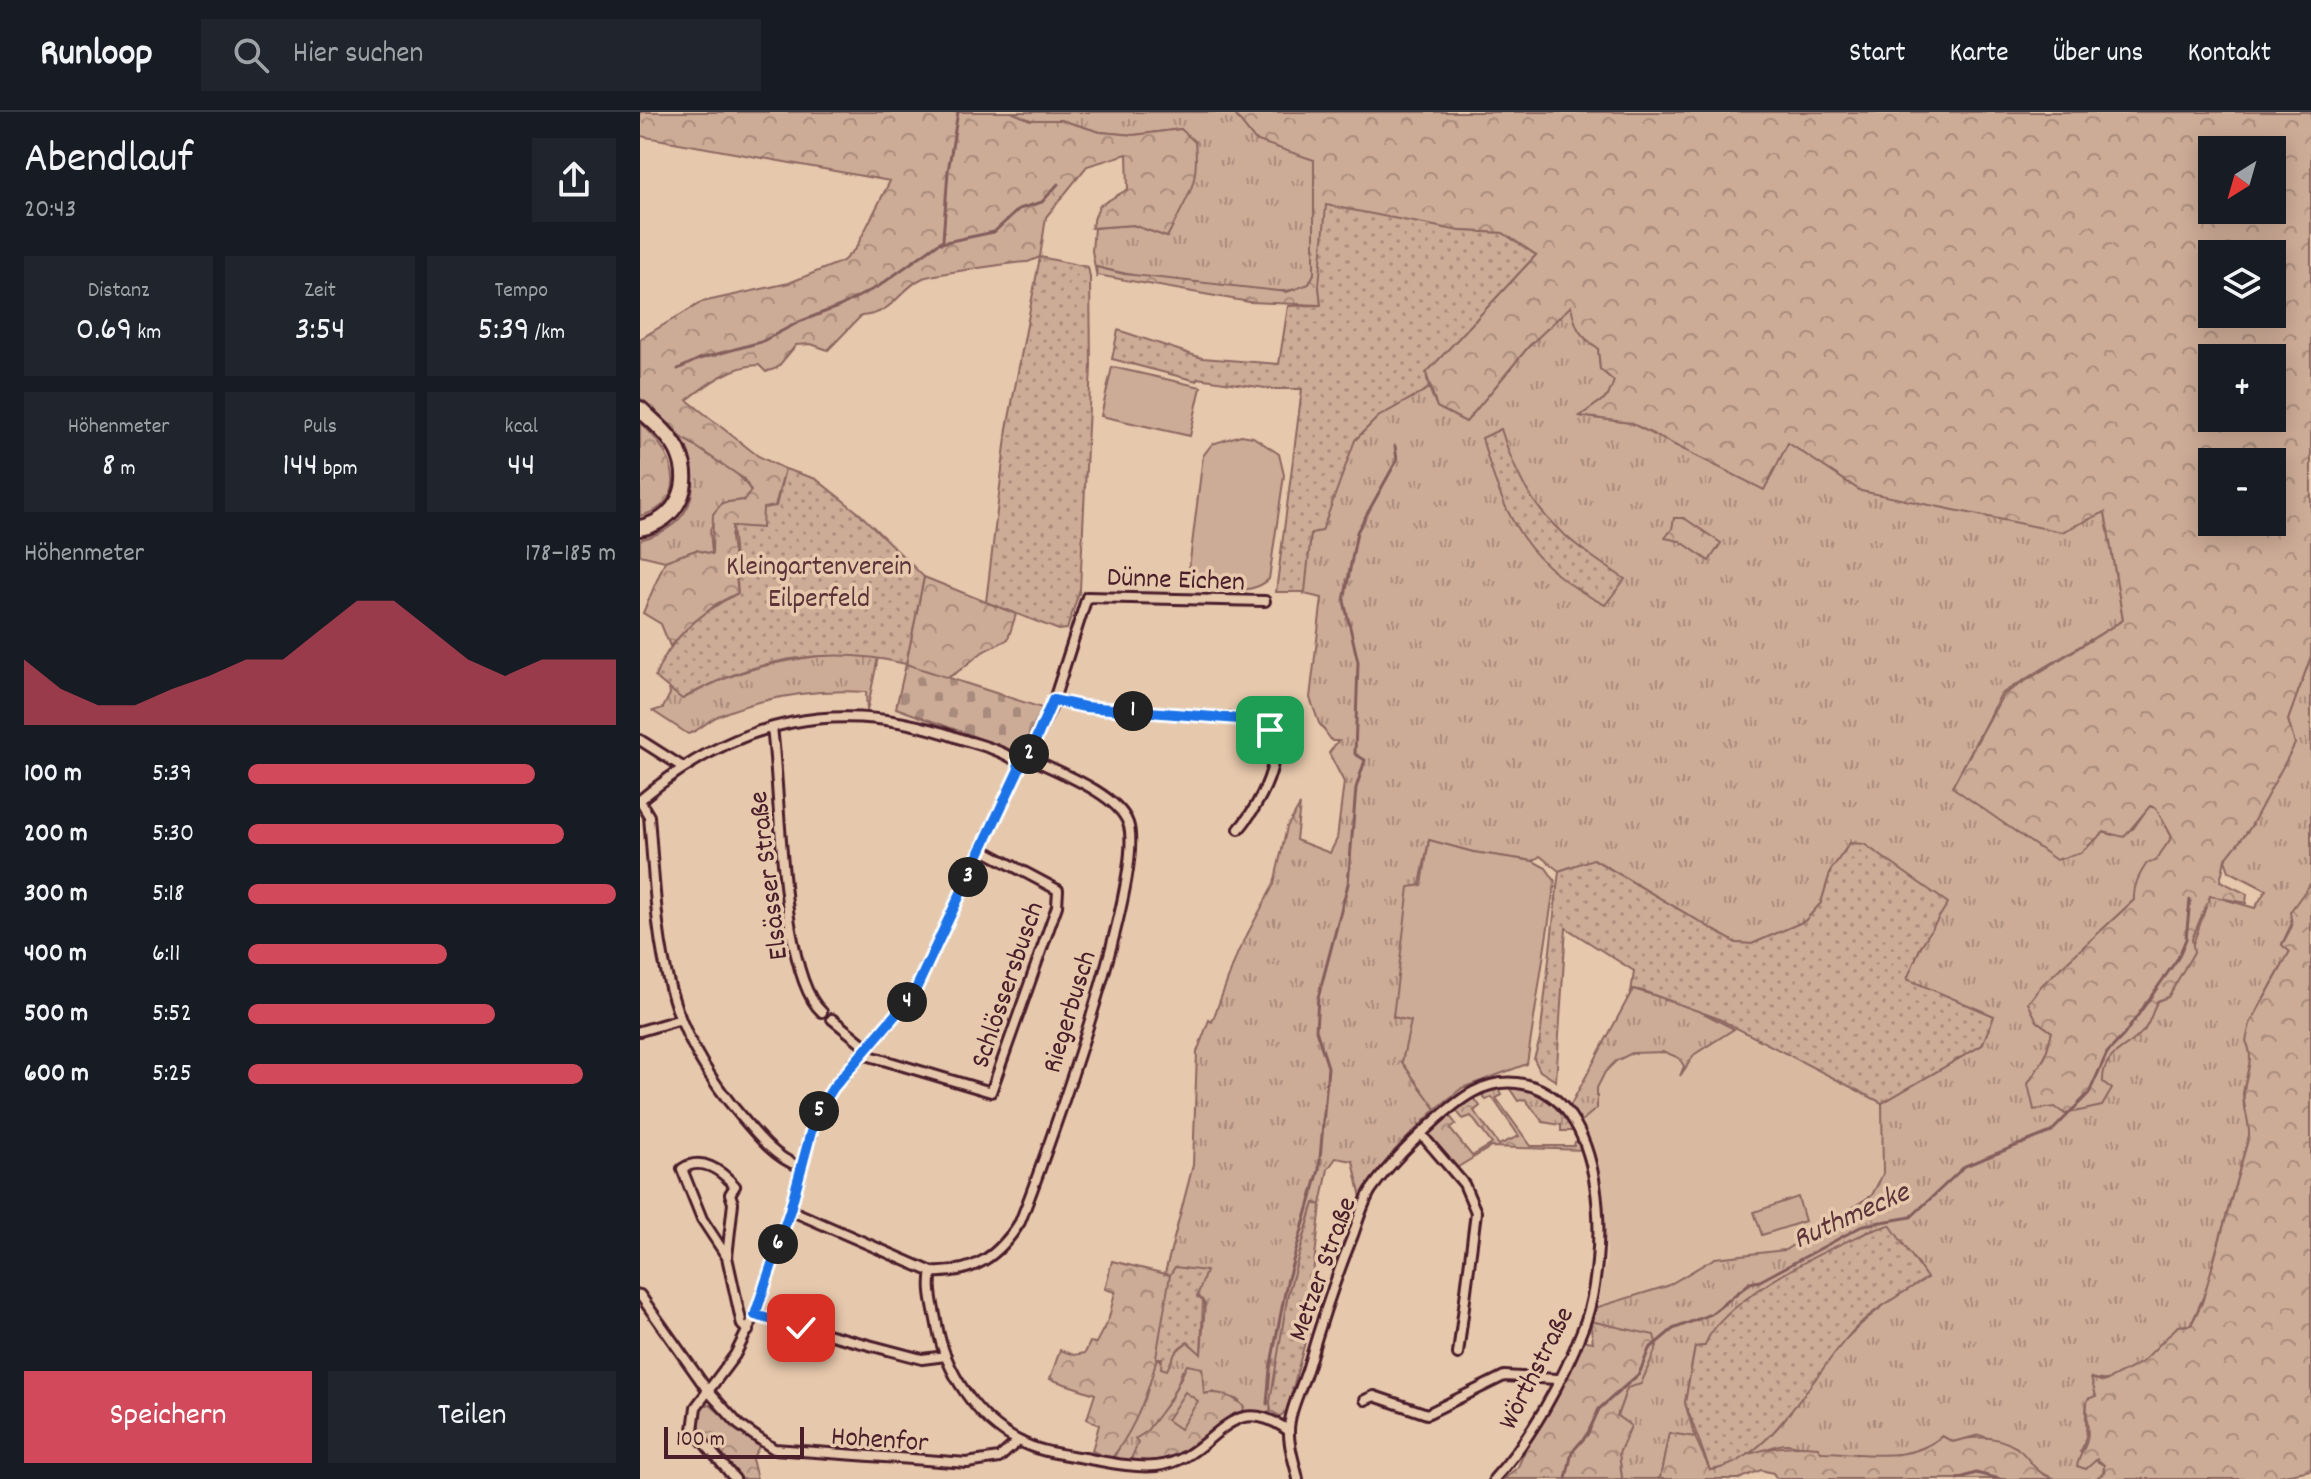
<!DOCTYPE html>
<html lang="de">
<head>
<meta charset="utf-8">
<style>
  body { margin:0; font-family:Dekko,sans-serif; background:#20242c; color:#f1f3f6; height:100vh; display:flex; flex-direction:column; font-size:30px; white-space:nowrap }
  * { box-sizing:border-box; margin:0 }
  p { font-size:26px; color:#9ea1a6 }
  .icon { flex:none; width:44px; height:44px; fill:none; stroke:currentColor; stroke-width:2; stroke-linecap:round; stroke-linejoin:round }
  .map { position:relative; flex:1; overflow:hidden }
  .panel { display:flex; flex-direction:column; background:#171b24; width:640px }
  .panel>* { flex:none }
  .needle { width:52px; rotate:217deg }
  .buttons { position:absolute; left:1558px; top:24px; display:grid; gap:16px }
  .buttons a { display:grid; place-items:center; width:88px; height:88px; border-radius:0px; background:#171b24; box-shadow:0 4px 20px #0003; font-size:40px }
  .scale { position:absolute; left:24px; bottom:20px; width:140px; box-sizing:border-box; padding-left:8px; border:4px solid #4a1f2b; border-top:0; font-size:22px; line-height:28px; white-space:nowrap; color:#4a1f2b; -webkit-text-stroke:6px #e6c8ac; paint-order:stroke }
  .pin { position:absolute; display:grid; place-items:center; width:68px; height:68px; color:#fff; margin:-34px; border-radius:16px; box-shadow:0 4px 12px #0006 }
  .km { position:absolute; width:40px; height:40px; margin:-20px; border-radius:50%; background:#222; color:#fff; font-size:22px; line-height:40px; text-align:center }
  .round { display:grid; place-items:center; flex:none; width:84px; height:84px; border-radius:0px; background:#20242c }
  .head { display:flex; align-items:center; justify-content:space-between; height:136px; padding:0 24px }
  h1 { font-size:44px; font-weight:600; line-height:60px }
  .metrics { display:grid; grid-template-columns:repeat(3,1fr); gap:12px; height:136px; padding:8px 24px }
  .metrics div { display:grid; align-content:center; border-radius:0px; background:#20242c; text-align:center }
  .metrics b { font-size:34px; font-weight:600 }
  .metrics small { font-size:22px; font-weight:400 }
  .metrics p { font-size:22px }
  .chart { height:224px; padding:16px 24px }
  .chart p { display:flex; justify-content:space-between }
  .chart svg { width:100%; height:144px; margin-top:8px; fill:#d1495b; opacity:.7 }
  .button { display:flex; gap:16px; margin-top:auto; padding:16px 24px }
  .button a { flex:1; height:92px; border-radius:0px; background:#d1495b; color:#fff; font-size:32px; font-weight:600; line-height:92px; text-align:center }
  .button a+a { background:#20242c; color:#f1f3f6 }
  ul { padding:0 24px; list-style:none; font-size:26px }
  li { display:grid; grid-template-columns:128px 96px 1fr; align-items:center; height:60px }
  li i { height:20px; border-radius:10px; background:#d1495b }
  header { display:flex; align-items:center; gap:48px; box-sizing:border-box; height:112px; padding:0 40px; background:#171b24; border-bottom:2px solid #363941 }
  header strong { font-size:38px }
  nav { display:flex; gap:44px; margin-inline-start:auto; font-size:28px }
  .search { width:560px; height:72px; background:#20242c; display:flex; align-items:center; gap:20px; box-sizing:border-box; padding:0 28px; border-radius:0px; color:#9ea1a6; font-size:30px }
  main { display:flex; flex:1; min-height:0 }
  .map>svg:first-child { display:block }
</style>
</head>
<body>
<header>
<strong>Runloop</strong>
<div class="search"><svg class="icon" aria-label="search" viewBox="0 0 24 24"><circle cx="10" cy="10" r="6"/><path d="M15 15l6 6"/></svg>Hier suchen</div>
<nav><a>Start</a><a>Karte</a><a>Über uns</a><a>Kontakt</a></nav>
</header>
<main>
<section class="panel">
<div class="head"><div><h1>Abendlauf</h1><p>20:43</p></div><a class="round"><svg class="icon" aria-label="share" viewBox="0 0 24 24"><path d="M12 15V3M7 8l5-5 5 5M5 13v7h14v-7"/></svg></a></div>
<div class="metrics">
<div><p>Distanz</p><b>0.69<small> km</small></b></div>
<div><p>Zeit</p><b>3:54</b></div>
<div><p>Tempo</p><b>5:39<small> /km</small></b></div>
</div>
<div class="metrics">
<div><p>Höhenmeter</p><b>8<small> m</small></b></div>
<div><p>Puls</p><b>144<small> bpm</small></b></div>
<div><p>kcal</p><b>44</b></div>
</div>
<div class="chart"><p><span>Höhenmeter</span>178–185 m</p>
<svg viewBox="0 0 160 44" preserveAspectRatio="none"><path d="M0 44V24L10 33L20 38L30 38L40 33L50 29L60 24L70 24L80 15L90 6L100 6L110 15L120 24L130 29L140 24L150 24L160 24V44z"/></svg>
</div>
<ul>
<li><b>100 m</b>5:39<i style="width:78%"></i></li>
<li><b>200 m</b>5:30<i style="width:86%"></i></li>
<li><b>300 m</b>5:18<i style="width:100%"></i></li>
<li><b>400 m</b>6:11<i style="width:54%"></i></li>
<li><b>500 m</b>5:52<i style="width:67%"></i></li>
<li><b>600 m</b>5:25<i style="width:91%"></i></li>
</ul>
<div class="button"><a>Speichern</a><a>Teilen</a></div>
</section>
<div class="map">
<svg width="1671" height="1367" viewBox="0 0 1671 1367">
  <defs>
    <pattern id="grass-tufts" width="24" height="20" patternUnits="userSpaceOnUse" patternTransform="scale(2)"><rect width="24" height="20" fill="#cdac97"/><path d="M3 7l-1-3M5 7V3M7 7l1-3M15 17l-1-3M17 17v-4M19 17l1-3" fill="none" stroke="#a88b7b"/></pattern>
    <pattern id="forest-crowns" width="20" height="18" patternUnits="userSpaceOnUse" patternTransform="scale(2)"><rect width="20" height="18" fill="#cdac97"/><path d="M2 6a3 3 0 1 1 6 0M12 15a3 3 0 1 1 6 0" fill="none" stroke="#a88b7b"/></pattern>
    <pattern id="cemetery-stones" width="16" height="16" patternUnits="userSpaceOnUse" patternTransform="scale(2)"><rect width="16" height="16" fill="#cdac97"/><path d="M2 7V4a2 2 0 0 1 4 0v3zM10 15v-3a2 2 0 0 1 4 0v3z" fill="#a88b7b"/></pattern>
    <pattern id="park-dots" width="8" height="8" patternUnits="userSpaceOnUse" patternTransform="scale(2)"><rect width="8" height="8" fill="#cdac97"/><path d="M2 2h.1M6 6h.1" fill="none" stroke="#a88b7b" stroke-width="1.8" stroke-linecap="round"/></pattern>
  </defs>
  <rect width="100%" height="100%" fill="#e6c8ac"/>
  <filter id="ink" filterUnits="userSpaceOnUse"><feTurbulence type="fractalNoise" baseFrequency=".0125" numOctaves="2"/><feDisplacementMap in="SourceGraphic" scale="16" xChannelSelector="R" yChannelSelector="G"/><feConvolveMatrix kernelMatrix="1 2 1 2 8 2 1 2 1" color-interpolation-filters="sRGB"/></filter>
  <g filter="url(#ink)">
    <path fill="#d9baa1" d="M993,877L1094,917L1242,991L1243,1062L1232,1083L1145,1138L1075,1146L1027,1174L958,1195L967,1144L964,1090L954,1038L943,1007L928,997Z"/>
    <g fill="url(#grass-tufts)" stroke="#8c6661" stroke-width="2">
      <path d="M371,0H593L615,28L674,47V162L669,172C642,192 493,165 457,155V166L452,139L454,116L493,113L527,125L539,101L541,17L494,23L460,20L421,8H390Z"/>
      <path d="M931,193L958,236L960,257L975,270L968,284L940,304L991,311L1124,377L1148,330L1221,379L1465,400L1483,508L1361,582L1313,674L1420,747L1440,741L1464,720L1473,723L1493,717L1509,694L1516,696L1532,725L1494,788L1401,875L1397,909L1412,920L1405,945L1388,972L1425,1002L1446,995L1463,970L1462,956L1476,938L1504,919L1517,889L1528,885C1547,854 1558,818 1570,783L1615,796L1626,778L1589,759L1585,748L1610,716L1654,632L1648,608L1671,544V771L1642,832L1650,839L1610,912L1612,940L1603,981L1604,996L1610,1006L1609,1024L1572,1154V1165L1551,1213L1538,1214C1519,1237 1484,1278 1452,1266L1456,1284L1448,1287C1442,1307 1452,1321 1440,1340L1464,1353L1463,1362L1455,1367H1415L1394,1358L1376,1335L1339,1323L1313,1330L1302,1324C1274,1349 1216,1347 1180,1340C1169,1337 1157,1332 1145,1332C1131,1333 1117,1343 1102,1344C1136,1328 1156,1290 1177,1261C1198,1232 1225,1207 1253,1186L1233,1117L1130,1171L1065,1234L1055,1235L1045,1291L1055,1325L1029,1322L1020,1367H982L979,1341L991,1314L977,1304L987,1276L973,1214L950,1209L958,1195L1027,1174L1075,1146L1145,1138L1232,1083L1243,1062L1242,991L1342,933L1354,904L1266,867L1281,834L1307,791L1210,731L1191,758L1181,791L1165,809L1112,832L1096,831L954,747L919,759L900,744L893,749L833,740L789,728L753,904L772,909L762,950L796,997L754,1039L721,1086L713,1049L696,1046L688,1057L681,1093L675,1091L672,1097L648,1182L629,1306L602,1304L599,1288L572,1280L564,1282L562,1256L542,1259C532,1295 503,1318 489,1352L471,1351L505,1287L516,1246L530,1252L532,1243L547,1230L561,1241L565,1192L536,1155L530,1163L525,1161L553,1053L557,940L569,908L572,910L598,840L634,772L647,715L660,693L656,728L690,741L697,727L704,670L689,641L698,629H692L679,611L670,586L682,486L664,482L671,421L715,328L738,305L789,276L797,295L826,310L889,234Z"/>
      <path d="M37,322C62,340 95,352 111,379L104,388L82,391L70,418L72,442L56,438L25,449L0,443V428C59,412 64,369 37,322Z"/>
      <path d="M198,542L238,545L227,599L226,580C175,577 125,584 78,604C65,610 61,618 48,622L13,599L23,596L30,582L29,576L43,587C93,558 141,547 198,542Z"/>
      <path d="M993,877L1052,895L1094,917L1055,942L1040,964L1044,954L1039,946L1025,940L992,941L976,949L965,960L957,976V996L938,1012L941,1019H921V1013L903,1010L885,987L878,989L866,971L916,985L929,996Z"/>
    </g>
    <g fill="url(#forest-crowns)" stroke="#8c6661" stroke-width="2" fill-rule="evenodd">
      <path d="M0,0H371L390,8H421L460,20L494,23L541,17L555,30C560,74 546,87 527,125L493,113L451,116L459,94L488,77L487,42L447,54L406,105L400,145L388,150C381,149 289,163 283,166C259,177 254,202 221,204L188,238L171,232L156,233L137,256L126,260L119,253C93,253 67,272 47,288L118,344L145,357L135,394L122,416L93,414L91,425L98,481L76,492L30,534L21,512L3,501L25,449L56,438L72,442L73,402L82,391L104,388L111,379L104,367L37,322L0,286V227L62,190L149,171L203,149L216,136L250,69L0,24Z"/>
      <path d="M593,0H1671V544L1648,608L1655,632L1610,716L1585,748L1580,769L1607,782L1606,791L1570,784L1552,827L1554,840L1528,885L1517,889C1513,898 1510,911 1504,918C1488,939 1462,939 1463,970L1472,977L1462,994L1425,1002L1415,995L1394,998L1388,972L1405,945L1412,920L1397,909L1388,891L1402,873L1494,788C1493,774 1499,763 1507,751L1515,749L1532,725L1516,696L1510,694L1484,725L1464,720L1440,741L1416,748L1312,675L1363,583L1483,508L1465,400L1422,420L1221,379L1148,331L1124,378L991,311L940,304L968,284L974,269L960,257L958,236C939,224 935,215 931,194L889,234L826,310L797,295L786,261L896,143L863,121L820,119L679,174L681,193L609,190L457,163L456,155L484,162L647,180L669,172L674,162V48L615,28ZM1572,38H1632V98H1572ZM1572,142H1632V202H1572ZM1572,246H1632V306H1572ZM1572,350H1632V410H1572Z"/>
      <path d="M0,311C32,337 55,390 0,404Z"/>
      <path d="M1034,406H1044L1081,431L1069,449L1040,429L1025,426L1032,417Z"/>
      <path d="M284,465L376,502L368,527C359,533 347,536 340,542C302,572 313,570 266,552Z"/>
      <path d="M1671,771V1358L1623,1367H1431H1455L1464,1361V1353L1457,1347L1446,1357L1437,1354C1439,1344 1445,1337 1447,1328C1450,1317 1444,1300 1448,1287L1456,1284L1451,1266L1464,1270L1501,1251L1538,1214L1551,1213L1562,1191L1609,1024C1610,1007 1602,996 1604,979C1606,960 1615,947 1606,929L1610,912L1650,840L1642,833L1652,814L1650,800Z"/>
      <path d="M856,972L862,983L856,986L891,1034H934L935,1030L944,1029L946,1038L851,1035L813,1058L781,1022L806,999L816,1012L810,1017L832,1044L852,1032L831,1004L823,1007L812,993L830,981L840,994L834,999L859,1033L879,1024L852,985L846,988L838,977Z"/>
      <path d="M472,1149L530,1163C524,1225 511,1297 471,1347L452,1339L459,1313L447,1307L455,1282L410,1267L420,1238L434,1243L445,1241L450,1230L456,1231L469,1206L475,1180L465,1177Z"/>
      <path d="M950,1209L1014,1223L1017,1234L1001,1272L987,1276L977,1304L991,1314L979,1341L982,1367H864L878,1355L894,1317L942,1228L953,1230Z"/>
      <path d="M547,1253L562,1256L564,1282C578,1279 595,1284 604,1295L602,1304L533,1350L489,1352L498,1331L495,1327L506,1320L530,1288Z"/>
      <path d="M63,1293H70L119,1335L112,1347L117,1367H102L63,1325L57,1305Z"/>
      <path d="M1029,1321L1055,1325L1070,1358C1081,1358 1089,1350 1099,1346C1125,1335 1150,1332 1178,1335L1181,1340C1220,1340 1270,1353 1302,1324L1313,1330C1333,1324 1356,1323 1375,1335C1392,1345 1388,1358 1415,1367H1137L1133,1361L1121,1358L1099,1367H1016L1020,1366Z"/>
    </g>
    <path fill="url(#cemetery-stones)" stroke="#8c6661" stroke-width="2" d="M266,552L402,596L380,641L256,596Z"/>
    <g fill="url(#park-dots)" stroke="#8c6661" stroke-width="2">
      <path d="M686,93L820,119L863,121L896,143L786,261L789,276L738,305L715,328L682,419L671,421L665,480H636L662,277H632L558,266L557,269L472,247L478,218L562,246L639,252L648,194L681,193L679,174Z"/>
      <path d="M400,145L448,155L450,165L451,254L440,477L427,517L419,518L346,490L367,317Z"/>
      <path d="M861,317C886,398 917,422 985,467L965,493C888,454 864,407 842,326Z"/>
      <path d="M145,357L176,367L220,402L284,465L266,552C187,533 112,547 42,587L15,565C29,526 63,499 98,481L92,414L122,416L123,396L136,394Z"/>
      <path d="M1210,731L1224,732L1308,791L1281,834L1267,867L1354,904L1342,933L1242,991L1077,906L1003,879L993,877L991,881L994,859L926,816L916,969L900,959L894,947L900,927L919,759L953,747L1096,831L1112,832L1165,809L1181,791L1191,758Z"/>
      <path d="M674,1091L681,1093L665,1230L647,1299L640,1304L631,1299L630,1290L648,1182Z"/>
      <path d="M1250,1113L1287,1166C1266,1179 1244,1191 1225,1207C1180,1246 1134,1352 1070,1358L1045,1291L1055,1235L1065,1234C1077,1189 1205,1125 1250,1113Z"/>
      <path d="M535,1155L566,1159L557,1185L563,1189L561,1242L548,1230C534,1237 533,1246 527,1258L521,1256L522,1246H516L530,1163Z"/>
    </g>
    <g fill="#cdac97" stroke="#8c6661" stroke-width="2">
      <path d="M472,255L561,275L550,324L461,304Z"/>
      <path d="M601,323L613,325L639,342L644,363L629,467C612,485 559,481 549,457L563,344L572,332Z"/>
      <path d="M789,728L833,740L893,749L906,756L915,769L887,952L822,976L796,997L762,950L771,909L753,905L769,775L782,773Z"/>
      <path d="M1158,1085L1165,1109L1122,1123L1114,1100Z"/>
      <path d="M545,1280L558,1289L540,1317L527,1308Z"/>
    </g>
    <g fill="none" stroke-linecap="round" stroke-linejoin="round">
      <g stroke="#845d5b" stroke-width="3">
        <path d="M301,131L354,120L379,97L402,90L418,72"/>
        <path d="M38,257L59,247L121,230L159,210L200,194L239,174L303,128L308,59L318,0"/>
        <path d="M627,1292L630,1257L647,1170L679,1058L688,955L676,918L678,886L708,772L716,676L725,648L715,642L718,550L704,489L717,420L757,348L755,334"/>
        <path d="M926,1367L932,1340L947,1323L959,1297L999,1262L1009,1237L1033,1217L1071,1202L1110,1171L1120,1169L1224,1113L1271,1105L1325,1054L1411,1020L1449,981L1467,941L1484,923L1538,846L1546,827L1550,788"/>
        <path d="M1317,1367L1336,1361L1360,1367"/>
      </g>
      <defs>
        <g id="street">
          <path d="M413,588L445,595L612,608C659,624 620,693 599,717"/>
          <path d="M132,616C141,678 139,862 182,900"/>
          <path d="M0,628L41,654"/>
          <path d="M386,646L412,594L447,485L625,489"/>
          <path d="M0,688C97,607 200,583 321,627C340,633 362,638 378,650"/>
          <path d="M0,689L9,704C19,826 16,905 100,1003C116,1022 135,1046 159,1054"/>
          <path d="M192,907L228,936"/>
          <path d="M0,919L38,908"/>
          <path d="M223,942L351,980L417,794L418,778L341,737"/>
          <path d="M781,1022L824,1072L836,1100L818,1242"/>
          <path d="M150,1098L292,1160C288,1177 294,1196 297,1213C305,1259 337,1308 379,1329C399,1340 422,1342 444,1346C467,1350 493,1356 516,1354C576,1348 586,1273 649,1319"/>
          <path d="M87,1145L93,1091L90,1082L95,1074C81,1058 61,1044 42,1057L62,1107L87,1145L102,1213L108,1219"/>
          <path d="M292,1160C333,1162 359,1144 380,1110C405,1047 507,764 488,711C477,681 416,659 388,645"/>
          <path d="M0,1183L68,1279L99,1313L134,1337L327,1351L359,1346L378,1329"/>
          <path d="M115,1203L282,1247L306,1244"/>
          <path d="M725,1288L734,1284L787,1302L864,1264L917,1267"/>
          <path d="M95,1367L53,1318L56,1295L95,1243L115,1203L150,1098L175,1005L193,976L274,881L379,657L378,650"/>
          <path d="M658,1367C655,1352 648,1334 649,1319C649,1299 662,1275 668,1255C681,1210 695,1167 713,1123C718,1109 723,1091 731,1078C750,1051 773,1029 797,1007C820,987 844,967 877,971C971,981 969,1150 943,1216C923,1268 891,1327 854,1367"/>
        </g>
        <path id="primary" d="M0,297C13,309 30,323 38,339C54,374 37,408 0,416"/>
      </defs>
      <use href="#street" stroke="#4a1f2b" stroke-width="14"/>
      <use href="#primary" stroke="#4a1f2b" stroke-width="20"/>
      <use href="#street" stroke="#e6c8ac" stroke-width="8"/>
      <use href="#primary" stroke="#e6c8ac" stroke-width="14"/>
    </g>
  </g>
  <g fill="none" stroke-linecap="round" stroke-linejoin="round" filter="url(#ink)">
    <defs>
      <path id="route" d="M161,1216L115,1203L150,1098L175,1005L193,976L274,881L379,657L378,650L388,645L413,588L445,595L612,608L630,618"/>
    </defs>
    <use href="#route" stroke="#fff" stroke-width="16"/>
    <use href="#route" stroke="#1a73e8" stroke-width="10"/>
  </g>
  <g text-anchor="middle" stroke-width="7" stroke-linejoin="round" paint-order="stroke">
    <g font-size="28" fill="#5e343b" stroke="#e6c8ac">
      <text x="179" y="462">Kleingartenverein<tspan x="179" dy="32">Eilperfeld</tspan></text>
    </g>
    <g font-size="28" fill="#4a1f2b" stroke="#e6c8ac">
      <text transform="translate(536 465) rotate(2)" y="10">Dünne Eichen</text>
      <text transform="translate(126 764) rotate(-97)" y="10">Elsässer Straße</text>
      <text transform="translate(365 872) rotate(-71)" y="10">Schlössersbusch</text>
      <text transform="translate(427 899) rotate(-73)" y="10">Riegerbusch</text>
      <text transform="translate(680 1156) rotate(-70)" y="10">Metzer Straße</text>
      <text transform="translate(894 1255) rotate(-63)" y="10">Wörthstraße</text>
      <text transform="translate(240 1325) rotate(4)" y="10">Hohenfor</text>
    </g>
    <g font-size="30" font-style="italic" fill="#5d343b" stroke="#e6c8ac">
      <text transform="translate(1210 1102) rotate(-24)" y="10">Ruthmecke</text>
    </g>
  </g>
</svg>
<div class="buttons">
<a><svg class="needle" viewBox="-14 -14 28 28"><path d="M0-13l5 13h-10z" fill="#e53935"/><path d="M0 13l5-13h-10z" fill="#9ea1a6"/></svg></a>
<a><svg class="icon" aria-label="layers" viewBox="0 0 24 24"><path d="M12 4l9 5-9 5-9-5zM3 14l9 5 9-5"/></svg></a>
<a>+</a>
<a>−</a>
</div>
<div class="scale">100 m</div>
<div class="pin" style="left:630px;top:618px;background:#1e9e55"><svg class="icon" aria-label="arrive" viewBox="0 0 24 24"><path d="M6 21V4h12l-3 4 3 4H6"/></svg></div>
<div class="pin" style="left:161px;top:1216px;background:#d93025"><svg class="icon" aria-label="check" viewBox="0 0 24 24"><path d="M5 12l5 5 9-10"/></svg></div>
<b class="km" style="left:493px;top:599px">1</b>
<b class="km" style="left:389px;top:642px">2</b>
<b class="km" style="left:328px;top:765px">3</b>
<b class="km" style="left:267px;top:890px">4</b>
<b class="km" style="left:179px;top:999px">5</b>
<b class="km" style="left:138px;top:1132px">6</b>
</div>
</main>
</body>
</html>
